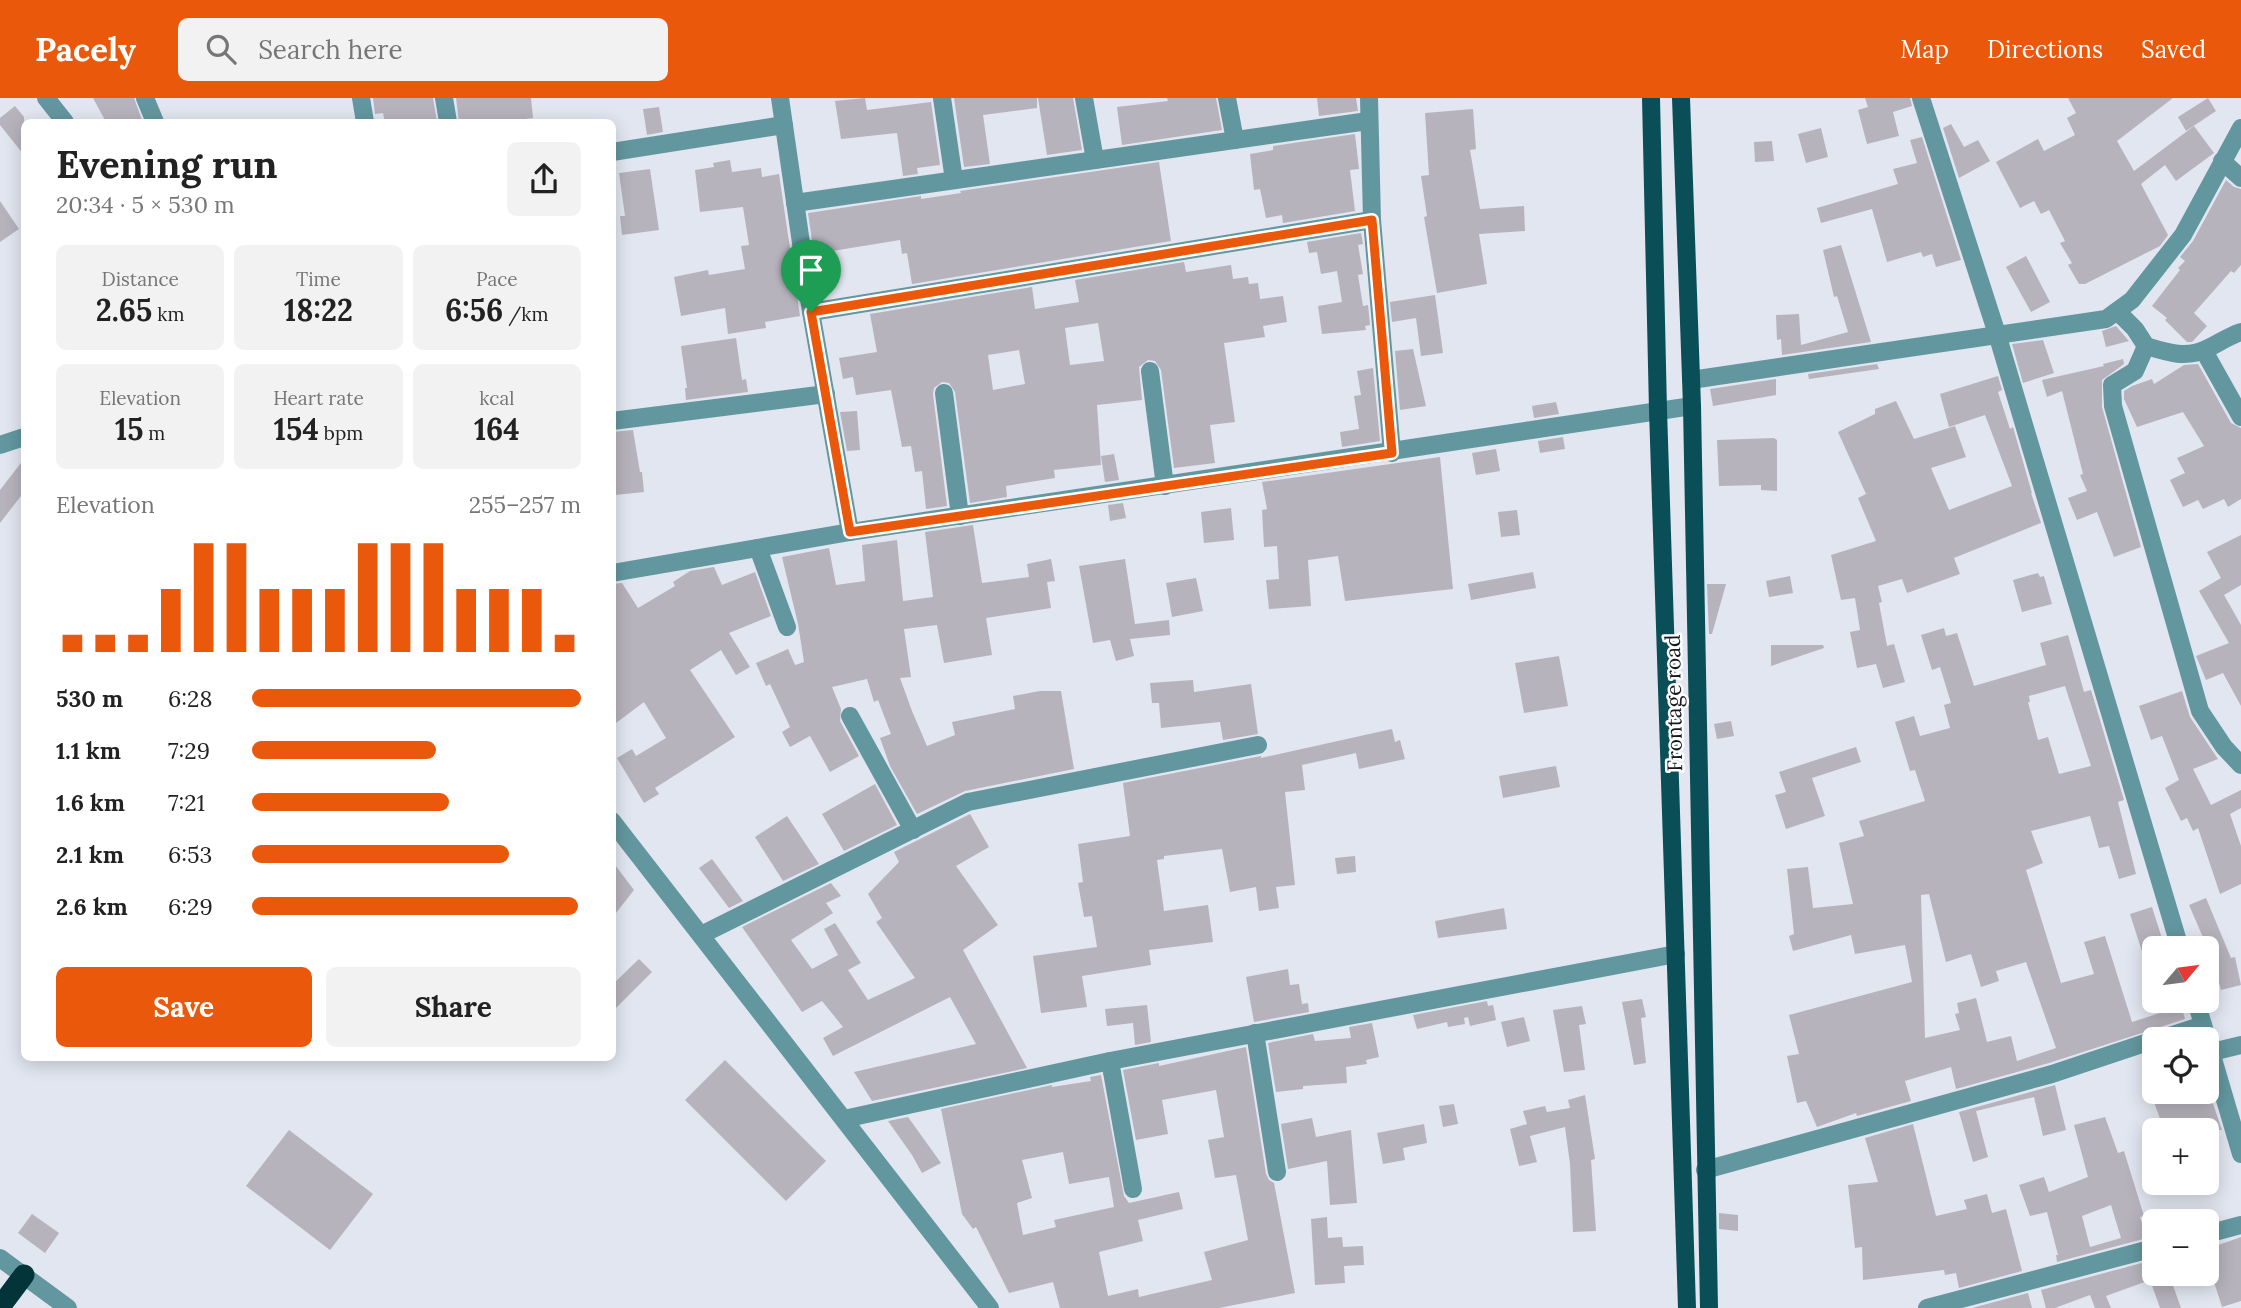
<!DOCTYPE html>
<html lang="en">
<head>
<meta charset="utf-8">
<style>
  body { margin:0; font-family:Lora,serif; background:#f2f2f2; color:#222; height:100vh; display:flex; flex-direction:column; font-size:26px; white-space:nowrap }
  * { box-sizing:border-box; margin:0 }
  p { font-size:23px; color:#767676 }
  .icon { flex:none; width:38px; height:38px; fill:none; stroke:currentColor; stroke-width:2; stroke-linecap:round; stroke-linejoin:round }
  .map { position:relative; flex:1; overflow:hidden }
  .drawer { position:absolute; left:21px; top:21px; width:595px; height:942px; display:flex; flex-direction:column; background:#fff; border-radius:10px; box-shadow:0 4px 18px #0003 }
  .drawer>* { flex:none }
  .needle { width:46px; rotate:61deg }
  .controls { position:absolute; left:2142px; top:838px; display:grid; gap:14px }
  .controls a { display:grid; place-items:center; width:77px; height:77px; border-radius:10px; background:#fff; box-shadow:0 4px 18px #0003; font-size:35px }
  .pin { position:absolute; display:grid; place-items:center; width:60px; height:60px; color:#fff; margin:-72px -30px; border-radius:50% 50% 50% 0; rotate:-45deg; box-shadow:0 0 7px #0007 }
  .pin .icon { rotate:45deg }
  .round { display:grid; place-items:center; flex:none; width:74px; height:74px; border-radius:10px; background:#f2f2f2 }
  .headline { display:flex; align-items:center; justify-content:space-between; height:119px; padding:0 35px }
  h1 { font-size:38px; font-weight:800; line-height:52px }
  .figures { display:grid; grid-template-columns:repeat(3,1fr); gap:10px; height:119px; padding:7px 35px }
  .figures div { display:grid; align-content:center; border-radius:10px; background:#f2f2f2; text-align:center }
  .figures b { font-size:30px; font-weight:800 }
  .figures small { font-size:19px; font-weight:400 }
  .figures p { font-size:19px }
  .chart { height:196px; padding:14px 35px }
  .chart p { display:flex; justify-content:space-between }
  .chart svg { width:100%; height:126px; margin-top:7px; stroke:#ea580c; stroke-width:6 }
  .action { display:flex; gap:14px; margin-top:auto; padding:14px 35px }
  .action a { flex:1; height:80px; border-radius:10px; background:#ea580c; color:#fff; font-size:28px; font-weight:800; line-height:80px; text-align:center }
  .action a+a { background:#f2f2f2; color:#222 }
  ul { padding:0 35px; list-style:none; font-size:23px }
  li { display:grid; grid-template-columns:112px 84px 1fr; align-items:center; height:52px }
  li i { height:18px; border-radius:9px; background:#ea580c }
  header { display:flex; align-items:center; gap:42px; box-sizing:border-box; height:98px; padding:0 35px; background:#ea580c; color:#fff }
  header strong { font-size:33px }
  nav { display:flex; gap:38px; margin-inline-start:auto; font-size:24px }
  .search { width:490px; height:63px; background:#f2f2f2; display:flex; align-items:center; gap:18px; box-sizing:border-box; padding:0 24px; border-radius:10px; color:#767676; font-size:26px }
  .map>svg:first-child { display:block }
</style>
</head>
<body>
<header>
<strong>Pacely</strong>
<div class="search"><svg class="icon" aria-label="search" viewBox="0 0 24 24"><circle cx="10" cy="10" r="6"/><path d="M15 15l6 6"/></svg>Search here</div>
<nav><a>Map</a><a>Directions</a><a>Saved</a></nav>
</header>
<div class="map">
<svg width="2241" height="1210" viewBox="0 0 2241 1210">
  <rect width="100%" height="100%" fill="#e1e6f0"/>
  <g fill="#b7b3bd" fill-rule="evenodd">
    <path d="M93,0H134L142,22L137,24H106Z"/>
    <path d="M373,0H433L437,24H385L383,15L375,16Z"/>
    <path d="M456,0H531L533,20L509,23V24H459Z"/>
    <path d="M865,0L867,12L931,4L940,67L917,70L918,76L903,78L897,35L841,41L835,3Z"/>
    <path d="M954,0H1037V10L983,17L990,66L964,69Z"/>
    <path d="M1038,0H1073L1082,52L1047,57Z"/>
    <path d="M1167,0H1216L1222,32L1122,47L1117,9L1168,3Z"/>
    <path d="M1317,0H1356L1358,13L1319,18Z"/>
    <path d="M1865,0H1910L1912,8L1893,14L1899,38L1867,46L1858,12L1868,9Z"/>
    <path d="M2068,0H2173L2117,43L2134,73L2194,28L2214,55L2176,83L2165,67L2141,86L2168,137L2160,148L2085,186H2079L2068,167L2072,165L2060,145L2065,143L2049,112L2041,116L2034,103L2020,110L1996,64L2038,41L2044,53L2075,37L2067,20L2076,15Z"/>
    <path d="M2208,0L2216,13L2186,33L2178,19Z"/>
    <path d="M15,8L24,19V57L0,27V20Z"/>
    <path d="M659,9L663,34L647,37L643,11Z"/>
    <path d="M1473,11L1476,51L1470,52L1480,111L1524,108L1525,133L1479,136L1487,186L1437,195L1424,119L1427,118L1421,78L1429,77L1425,15Z"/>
    <path d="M1951,26L1964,49L1978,42L1990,63L1959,80L1943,30Z"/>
    <path d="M1821,30L1828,59L1806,65L1798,36Z"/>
    <path d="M1355,36L1359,71L1350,72L1355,113L1283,125L1282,117L1266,120L1260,91L1254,92L1250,56L1273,52V48Z"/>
    <path d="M1922,39L1961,162L1936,169L1932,156L1923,159L1921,154L1887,164L1872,111L1821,125L1817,110L1898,86L1893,71L1917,65L1910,42Z"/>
    <path d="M1772,43L1774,63L1755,64L1754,44Z"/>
    <path d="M730,62L732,74L761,70L762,79L779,76L800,218L765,224L766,230L728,236L725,210L681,218L674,179L708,172L709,177L745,171L741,148L749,147L743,109L700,114L695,72L714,69L713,65Z"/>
    <path d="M1159,64L1171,143L912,186L907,155L902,156L900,142L814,156L808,115L921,98V101L961,95L960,93Z"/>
    <path d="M650,71L659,132L622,137L620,118H625L619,75Z"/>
    <path d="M2226,82L2234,89L2241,91V167L2234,175L2231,173L2194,215L2207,228L2192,244H2187L2165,222L2167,220L2152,208L2180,172L2178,170L2185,163L2180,159L2193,143Z"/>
    <path d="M0,103L19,131L0,144Z"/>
    <path d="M1361,135L1363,146L1358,147L1363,176L1358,177L1363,208L1368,207L1370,227L1365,228L1366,232L1322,236L1318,208L1342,204L1337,173L1321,176L1317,154L1309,155L1307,144Z"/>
    <path d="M1841,147L1871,244L1782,257L1781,241L1777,242L1776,217L1799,216L1801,247L1848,234L1837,198L1834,199L1823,152Z"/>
    <path d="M2026,158L2050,204L2031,214L2006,169Z"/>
    <path d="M1184,164L1186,174L1231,167L1233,181L1248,179L1249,186L1258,185L1260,201L1283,198L1287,224L1263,228L1265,239L1224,245L1235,324L1210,327L1215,365L1174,370L1161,272L1155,263L1148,262L1139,269L1142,302L1097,307L1101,367L1054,372L1055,380L1006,388L1007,399L970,405L955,294L949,285L942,284L934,290L933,296L947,408L926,411L922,373L915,374L911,348L902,349L891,292L856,297L853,279L843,281L839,260L877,254L870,216L1032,189L1035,211L1079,204L1075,182ZM1098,225L1104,263L1070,267L1065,230ZM1019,252L1025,286L993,292L988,257Z"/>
    <path d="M1435,197L1443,255L1421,258L1416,220L1392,224L1390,204Z"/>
    <path d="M2116,228L2129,243L2106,249L2102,233Z"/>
    <path d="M736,240L742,282L746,281L748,294L686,302L685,290H687L681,248Z"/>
    <path d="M2043,242L2054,275L2023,285L2012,246Z"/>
    <path d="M1413,251L1426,308L1400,312L1395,253Z"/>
    <path d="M2123,261L2124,266L2102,282V309L2141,449L2114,459L2097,414L2077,422L2068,400L2087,393L2080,377L2083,376L2062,293L2047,299L2042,282L2104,268L2103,266Z"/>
    <path d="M1877,266L1879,271L1809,281L1808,276Z"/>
    <path d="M2198,266L2231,325L2241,330V401L2228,409L2224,401L2203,411L2198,402L2183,409L2170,382L2185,375L2177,360L2204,348L2183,314L2137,329L2124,301V293L2132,288L2152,281L2154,286L2184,267Z"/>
    <path d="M1373,270L1380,343L1342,349L1340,334L1359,331L1354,298L1361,297L1357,273Z"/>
    <path d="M1998,278L2002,292L1998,294L2010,331L2013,329L2032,395H2031L2041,425L1954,460L1960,476L1907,495L1902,481L1878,488L1882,504L1879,505L1887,548L1894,546L1905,584L1883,590L1876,566L1857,570L1850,534L1860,532L1855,500L1841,502L1831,457L1876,443L1858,400L1866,396L1838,334L1875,316V311L1896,303L1914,341L1955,328L1966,359L1931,370L1949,412L2012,388L1985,317L1949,329L1940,296Z"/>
    <path d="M1776,281V297L1713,308L1710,291Z"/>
    <path d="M1556,304L1559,316L1534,320L1532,308Z"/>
    <path d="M857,313L860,352L847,353L840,314Z"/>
    <path d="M633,332L640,374H642L644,394L615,397L612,334Z"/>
    <path d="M1563,339L1565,351L1540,355L1538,343Z"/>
    <path d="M1774,340L1777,342V393L1761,392V387L1719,388L1717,342Z"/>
    <path d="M1496,351L1500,373L1476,377L1472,355Z"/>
    <path d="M1114,356L1119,382L1105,384L1101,358Z"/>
    <path d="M1440,359L1453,491L1345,503L1338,458L1308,462L1311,508L1269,511L1266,482L1279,481L1277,448L1264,449L1262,412L1267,411L1262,384Z"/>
    <path d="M24,361V394L0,425V392Z"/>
    <path d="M1123,405L1126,420L1110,423L1108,407Z"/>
    <path d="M1231,410L1234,442L1204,445L1201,414Z"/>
    <path d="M1517,412L1520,437L1501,439L1498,414Z"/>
    <path d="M973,427L982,485L1029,479L1027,466L1051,461L1055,483L1047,484L1051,510L986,520L992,557L944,565L937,527L904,531L911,579L900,580L912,613L927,648L955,637L952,624L1015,611L1013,598L1040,593H1061L1074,671L965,693L917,716L890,668L880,640L891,636L878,602L874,604L867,581L832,589L841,611L840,623L859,658L830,674L810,638L790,649L782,634L790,629L770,586L766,588L756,565L788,551L795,567L804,564L798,526L782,459L829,450L836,487L865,483L862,447L897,442L903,503L933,499L925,434Z"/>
    <path d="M2241,437V487L2224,497L2241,527V608L2223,575L2206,582L2196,558L2229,545L2199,493L2221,480L2207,454Z"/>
    <path d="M1125,461L1135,526L1169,522L1170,537L1130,541L1134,558L1116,563L1110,542L1093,545L1079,468Z"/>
    <path d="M714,469L722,487L755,474L771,518L729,535L750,569L736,577L721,552L690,572L735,639L655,690L659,696L644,705L617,660L632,651L636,658L666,640L644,604L612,628V486L622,485L638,510L675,488L673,484L690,473Z"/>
    <path d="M1533,474L1536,490L1471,502L1468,486Z"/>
    <path d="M2038,475L2040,479L2044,478L2052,506L2022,514L2013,482Z"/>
    <path d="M1790,478L1793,495L1769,499L1766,483Z"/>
    <path d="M1196,480L1203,513L1172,519L1166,485Z"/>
    <path d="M1707,486H1726L1712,536H1709Z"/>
    <path d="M1944,530L1946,538L1957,535L1974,588L2046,567L2040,545L2068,537L2084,594L2091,592L2124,702L2118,704L2136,776L2119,781L2109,748L2099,750L2090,718L2031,733L2043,765L2026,772L2061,885L2094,876L2084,844L2105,838L2132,924L2163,914L2159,903H2180L2185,921L2049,965L1956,991L1951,969L1905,983L1911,1003L1857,1018L1856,1015L1817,1029L1806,1003L1797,1005L1787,958L1799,956L1789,917L1912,884L1905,847L1855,856L1851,837L1793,853L1789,838L1794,836L1787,771L1808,769L1813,810L1853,806L1839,745L1864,738L1859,723L1925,703L1915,672L1910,673L1895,624L1914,618L1920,638L1950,630L1944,607L1951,605L1940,569L1932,572L1921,537ZM2065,588L2091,668L2059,676L2048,639L2038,642L2028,604H2030L2029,598ZM1929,796L1946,864L1971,856L1981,889L1999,883L1996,873L2026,864L2056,950L2017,963L2011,938L1987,944L1976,900L1957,905L1959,915L1955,916L1960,932L1925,940L1921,797Z"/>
    <path d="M1771,547H1823L1824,550L1771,568Z"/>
    <path d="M1559,558L1568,608L1524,615L1515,565Z"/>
    <path d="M1193,582L1194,594L1251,586L1258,636L1223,642L1220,624L1161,630L1159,605H1152L1150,585Z"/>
    <path d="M2182,593L2190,619L2218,661L2193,671L2211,707L2241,692V710L2230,716L2241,748V786L2220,796L2198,730L2193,733L2187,720L2181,723L2165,690L2179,682L2162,638L2151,642L2139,608Z"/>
    <path d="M1731,623L1734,638L1717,641L1714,626Z"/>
    <path d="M1392,631L1395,644L1400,642L1405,661L1359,671L1356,655L1302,667L1305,692L1285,694L1295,787L1276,789L1279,810L1259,813L1256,789L1230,794L1222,751L1164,758V761L1157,762L1164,813L1208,807L1213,844L1149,852L1151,867L1082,878L1087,909L1041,915L1033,858L1097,849L1092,818L1084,819L1078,785L1083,784L1078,746L1130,738L1123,685L1261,658V660Z"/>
    <path d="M1856,649L1861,664L1812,680L1825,718L1786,731L1775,697L1786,694L1779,674Z"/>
    <path d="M1556,668L1560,689L1503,700L1499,678Z"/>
    <path d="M875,686L897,727L844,753L822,716Z"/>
    <path d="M970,716L989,749L956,768L998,827L963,852L1027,970L872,1003L854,974L976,946L950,899L833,958L823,940L843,929L822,903L802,914L742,829L831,785L841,798L826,805L833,815L791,842L812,871L838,857L824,831L835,825L861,865L848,872L868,902L915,880L876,824L882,820L868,796L899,764L894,754Z"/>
    <path d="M787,718L819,766L783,783L755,739Z"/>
    <path d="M1355,758L1356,774L1337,776L1335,760Z"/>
    <path d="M712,761L743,803L729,810L699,770Z"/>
    <path d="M612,763L634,792L612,820Z"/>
    <path d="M2206,800L2231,860L2235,859L2241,887L2221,892L2208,843L2205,844L2189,807Z"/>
    <path d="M2152,809L2165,850H2154V881L2151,882L2130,816Z"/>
    <path d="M1504,810L1507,831L1438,840L1435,823Z"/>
    <path d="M639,861L652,874L612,914V887Z"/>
    <path d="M1288,871L1290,887L1299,886L1302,906L1308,905L1309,914L1254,924L1246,879Z"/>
    <path d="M1642,901L1646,919L1641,920L1646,965L1634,967L1622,904Z"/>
    <path d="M1487,903L1488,908L1493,907L1496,922L1470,928L1468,919L1464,920L1465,926L1448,929L1447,924L1417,931L1413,917Z"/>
    <path d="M1147,907L1151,944L1135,947L1133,925L1107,928L1105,911Z"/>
    <path d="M1582,908L1586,926L1579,927L1585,972L1564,974L1553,912Z"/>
    <path d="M1524,919L1530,943L1507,949L1501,924Z"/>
    <path d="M1372,925L1379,959L1366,962L1367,966L1346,969L1347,985L1303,988V991L1276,994L1268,945L1313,936L1315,943L1351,940L1349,929Z"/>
    <path d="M1246,949L1266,1076L1269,1082L1274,1085L1295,1195L1219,1210H1060L1053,1184L1009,1195L976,1129L973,1131L962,1116L941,1011L1052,987V989L1091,983L1090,979L1101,977L1124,1098L1129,1105L1179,1094L1183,1111L1138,1122L1143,1143L1099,1154L1108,1198L1138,1191L1139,1199L1212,1182L1204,1154L1248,1142L1236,1077L1215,1080L1208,1042L1224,1039L1216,992L1162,1002L1168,1036L1136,1042L1123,972L1159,965V968ZM1063,1054L1069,1086L1109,1079L1114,1109L1054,1122L1056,1129L1023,1137L1017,1105L1032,1100L1022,1062Z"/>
    <path d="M725,962L826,1063L786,1103L685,1002Z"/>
    <path d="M2055,987L2066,1032L2043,1038L2034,999L1976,1013L1988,1059L1973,1064L1959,1014Z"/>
    <path d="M2184,994H2209L2222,1032H2164L2154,1004Z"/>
    <path d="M1585,997L1595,1061L1591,1062L1596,1133L1573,1134L1570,1066L1565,1029L1530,1038L1537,1064L1519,1068L1510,1031L1527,1026L1523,1013L1545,1008L1547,1014L1570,1010L1568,1002Z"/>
    <path d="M1454,1006L1458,1026L1443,1029L1439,1008Z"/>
    <path d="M908,1019L941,1065L922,1075L912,1057L888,1023Z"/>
    <path d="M2105,1019L2118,1055L2124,1053L2144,1118L2140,1119L2147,1140L2057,1164L2056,1157H2058L2047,1114L2030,1118L2019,1087L2044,1079L2049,1094L2088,1079L2074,1027ZM2111,1107L2121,1140L2090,1149L2082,1118Z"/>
    <path d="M1312,1020L1316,1039L1351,1032L1357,1105L1330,1107L1327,1063L1288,1071L1281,1026Z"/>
    <path d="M1424,1026L1427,1045L1403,1050L1405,1062L1383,1066L1377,1035Z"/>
    <path d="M1913,1026L1936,1118L1967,1111L1964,1102L1987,1096L1992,1115L2006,1111L2022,1173L1959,1190L1956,1175L1945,1177L1944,1172L1863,1182L1862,1149L1855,1150L1848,1087L1878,1084L1865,1040Z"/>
    <path d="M289,1032L373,1096L330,1152L246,1088Z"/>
    <path d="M1719,1115L1738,1117V1133L1719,1131Z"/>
    <path d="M32,1116L59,1135L45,1155L18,1135Z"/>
    <path d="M1327,1119L1328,1140L1342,1139L1343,1149L1363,1148L1364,1167L1344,1168L1345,1185L1315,1187L1311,1121Z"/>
    <path d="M2241,1139V1203L2222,1209L2207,1162V1151Z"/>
    <path d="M2153,1162L2154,1176H2169L2181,1210H2160L2150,1182L2106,1198L2111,1210H2095L2090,1197L2055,1210H2046L2041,1192Z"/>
    <path d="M2028,1195L2032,1210H1972Z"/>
  </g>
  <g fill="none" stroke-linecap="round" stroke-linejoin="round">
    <g stroke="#63979f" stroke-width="18">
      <path d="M46,0L65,24"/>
      <path d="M145,0L155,24"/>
      <path d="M361,0L365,24"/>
      <path d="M444,0L448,24"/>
      <path d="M780,0L811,214L850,434"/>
      <path d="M942,0L954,82"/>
      <path d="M1084,0L1095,62"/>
      <path d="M1227,0L1235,42"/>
      <path d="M1369,0L1372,122L1392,355"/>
      <path d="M1921,0L1997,236L2180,850"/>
      <path d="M612,54L784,27"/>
      <path d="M2222,63L2241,80"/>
      <path d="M795,105L1368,23"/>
      <path d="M2117,213L2135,231L2146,248C2166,254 2186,261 2206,251C2218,246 2228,238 2241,234"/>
      <path d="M811,214L1372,122"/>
      <path d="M2146,248L2135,273L2112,287L2113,308L2200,613L2224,649L2241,667"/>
      <path d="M2204,253L2241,319"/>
      <path d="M1150,273L1165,388"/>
      <path d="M1691,282L2106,221L2132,202L2183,137L2241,30"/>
      <path d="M944,295L960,418"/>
      <path d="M612,323L826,296"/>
      <path d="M0,347L24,339"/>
      <path d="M758,450L787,529"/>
      <path d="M612,475L850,434L1692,308"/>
      <path d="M850,618L913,732"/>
      <path d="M612,723L990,1210"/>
      <path d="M701,837L968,704L1258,647"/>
      <path d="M2196,903L2241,1056"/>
      <path d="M1255,935L1277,1074"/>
      <path d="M2157,942L2203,927"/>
      <path d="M2212,954L2241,947"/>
      <path d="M1110,963L1133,1091"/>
      <path d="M844,1021L1110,963L1676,856"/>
      <path d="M1705,1072L2052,976L2154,942"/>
      <path d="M2207,1136L2241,1127"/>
      <path d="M0,1160L68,1210"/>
      <path d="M1927,1210L2154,1150"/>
    </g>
    <g stroke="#0a4f57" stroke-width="18">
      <path d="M1651,0L1658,312L1687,1210"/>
      <path d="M1681,0L1692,308L1709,1210"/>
    </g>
    <path stroke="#02343a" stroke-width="21" d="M0,1209L24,1177"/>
  </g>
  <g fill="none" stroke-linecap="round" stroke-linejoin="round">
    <defs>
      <path id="route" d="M1372,122L1392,355L850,434L811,214Z"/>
    </defs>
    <use href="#route" stroke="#fff" stroke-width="14"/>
    <use href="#route" stroke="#ea580c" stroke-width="9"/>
  </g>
  <g text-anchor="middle" stroke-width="5" stroke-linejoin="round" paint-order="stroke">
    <g font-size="21" fill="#15171a" stroke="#fff">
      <text transform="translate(1674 605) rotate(-91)" y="7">Frontage road</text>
    </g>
  </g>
</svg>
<div class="controls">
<a><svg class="needle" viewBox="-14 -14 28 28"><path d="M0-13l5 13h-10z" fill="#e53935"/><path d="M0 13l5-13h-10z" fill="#767676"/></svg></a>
<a><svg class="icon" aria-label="locate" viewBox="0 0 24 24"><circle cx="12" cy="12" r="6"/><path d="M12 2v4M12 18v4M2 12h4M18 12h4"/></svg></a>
<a>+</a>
<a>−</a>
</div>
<div class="pin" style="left:811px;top:214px;background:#1e9e55"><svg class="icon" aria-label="arrive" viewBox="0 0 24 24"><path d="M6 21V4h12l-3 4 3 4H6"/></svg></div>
<section class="drawer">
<div class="headline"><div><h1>Evening run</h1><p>20:34 · 5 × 530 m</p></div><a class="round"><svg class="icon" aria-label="share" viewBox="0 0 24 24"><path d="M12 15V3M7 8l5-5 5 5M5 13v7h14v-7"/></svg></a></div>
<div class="figures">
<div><p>Distance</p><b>2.65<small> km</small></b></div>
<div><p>Time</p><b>18:22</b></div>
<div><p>Pace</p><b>6:56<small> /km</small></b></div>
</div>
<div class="figures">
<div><p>Elevation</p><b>15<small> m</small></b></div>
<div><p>Heart rate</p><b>154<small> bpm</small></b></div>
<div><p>kcal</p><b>164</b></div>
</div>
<div class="chart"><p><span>Elevation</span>255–257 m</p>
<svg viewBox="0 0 160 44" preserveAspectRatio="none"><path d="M5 44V38M15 44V38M25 44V38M35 44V22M45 44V6M55 44V6M65 44V22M75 44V22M85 44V22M95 44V6M105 44V6M115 44V6M125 44V22M135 44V22M145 44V22M155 44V38"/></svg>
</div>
<ul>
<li><b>530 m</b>6:28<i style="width:100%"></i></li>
<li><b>1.1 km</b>7:29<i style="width:56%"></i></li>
<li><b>1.6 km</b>7:21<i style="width:60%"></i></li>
<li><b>2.1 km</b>6:53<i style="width:78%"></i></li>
<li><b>2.6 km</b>6:29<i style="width:99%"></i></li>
</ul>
<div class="action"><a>Save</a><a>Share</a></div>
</section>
</div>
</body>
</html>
